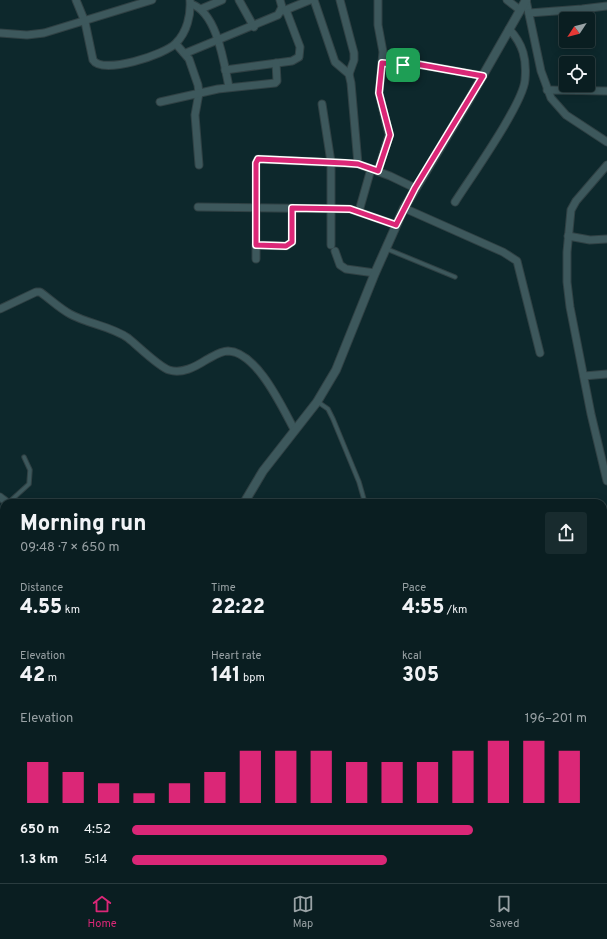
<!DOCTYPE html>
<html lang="en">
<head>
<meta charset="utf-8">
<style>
  body { margin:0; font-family:Overpass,sans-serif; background:#182b2e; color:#f1f3f6; height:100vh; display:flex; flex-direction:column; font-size:15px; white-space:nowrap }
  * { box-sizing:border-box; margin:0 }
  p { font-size:13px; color:#99a2a5 }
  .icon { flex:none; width:22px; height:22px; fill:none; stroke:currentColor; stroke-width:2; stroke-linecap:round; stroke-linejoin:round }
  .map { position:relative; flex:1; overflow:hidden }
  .sheet { position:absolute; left:0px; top:499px; width:607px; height:384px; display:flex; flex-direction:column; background:#0a1e21; border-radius:12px 12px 0 0; box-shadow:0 2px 10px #0003,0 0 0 1px #2a3c3f }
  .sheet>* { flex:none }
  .needle { width:26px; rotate:234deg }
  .tools { position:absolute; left:559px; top:12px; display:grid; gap:8px }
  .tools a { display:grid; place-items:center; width:36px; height:36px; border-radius:4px; background:#0a1e21; box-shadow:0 2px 10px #0003,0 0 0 1px #2a3c3f; font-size:20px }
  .pin { position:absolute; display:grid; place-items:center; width:34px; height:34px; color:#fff; margin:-17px; border-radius:8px; box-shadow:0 2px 6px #0006 }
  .round { display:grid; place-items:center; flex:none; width:42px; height:42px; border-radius:4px; background:#182b2e }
  .headline { display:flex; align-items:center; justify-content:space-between; height:68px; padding:0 20px }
  h1 { font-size:22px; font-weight:800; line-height:30px }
  .figures { display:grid; grid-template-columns:repeat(3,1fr); gap:6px; height:68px; padding:4px 20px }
  .figures div { display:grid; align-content:center }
  .figures b { font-size:20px; font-weight:800 }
  .figures small { font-size:11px; font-weight:400 }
  .figures p { font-size:11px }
  .chart { height:112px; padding:8px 20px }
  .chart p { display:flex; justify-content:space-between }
  .chart svg { width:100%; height:72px; margin-top:4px; stroke:#db2777; stroke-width:6 }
  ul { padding:0 20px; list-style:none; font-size:13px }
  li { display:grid; grid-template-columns:64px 48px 1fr; align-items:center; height:30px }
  li i { height:10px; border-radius:5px; background:#db2777 }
  .tab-bar { display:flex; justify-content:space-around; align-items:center; height:56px; border-top:1px solid #2a3c3f; background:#0a1e21; font-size:11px; color:#99a2a5 }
  .tab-bar a { display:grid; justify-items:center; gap:2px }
  .tab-bar .on { color:#db2777 }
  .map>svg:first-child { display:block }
</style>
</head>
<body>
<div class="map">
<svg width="607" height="883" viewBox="0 0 607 883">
  <rect width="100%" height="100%" fill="#0d282c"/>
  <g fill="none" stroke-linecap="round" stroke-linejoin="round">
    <defs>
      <g id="service">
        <path d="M387,249L455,277"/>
        <path d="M318,402L328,409L333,419L359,482L365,503"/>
        <path d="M8,503L29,484L30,470L24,457"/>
      </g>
      <g id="minor">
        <path d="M76,0L85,22L93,60C102,75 165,55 176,43C187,32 191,15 190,0"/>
        <path d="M239,0L254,27"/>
        <path d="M314,0L335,62L349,74L351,83L358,164"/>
        <path d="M340,0L354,53V60L349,74"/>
        <path d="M378,0V25L383,52L379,93L389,135L378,171"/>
        <path d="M507,0L520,10"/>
        <path d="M526,0L541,71L551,98L566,115L607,142"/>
        <path d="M191,4C217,12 224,63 229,87"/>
        <path d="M201,9L222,0"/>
        <path d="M283,11L310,0"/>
        <path d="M529,13L582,9L607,6"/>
        <path d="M0,33L27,35L44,33L152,0"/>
        <path d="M176,44L189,59L198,85L199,93L195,115L199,165"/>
        <path d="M186,53L278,15L282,7L280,0"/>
        <path d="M382,63L403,65L416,64L483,76"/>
        <path d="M225,70L292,61L299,57L300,47L286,10"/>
        <path d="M547,90L607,91"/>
        <path d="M160,102L218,89L275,83L277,81L276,63"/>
        <path d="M322,104L331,162V245"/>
        <path d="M607,165L576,201L571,210L567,252V282L570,307L591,414L607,481"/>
        <path d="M455,202C471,177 523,104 525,80C527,59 523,44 509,29"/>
        <path d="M198,207L350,209L396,225"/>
        <path d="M404,208L503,252L517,261L540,353"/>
        <path d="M359,211L371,169"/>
        <path d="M568,236L590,240L607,239"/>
        <path d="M256,245L286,246L292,242V208"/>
        <path d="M335,251L340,265L346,269L375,273"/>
        <path d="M256,259V163L258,159L358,164L390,176L415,188"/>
        <path d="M0,309L36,292H40C50,299 59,308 70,314C88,324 111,326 128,338C138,346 159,367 169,370C182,374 195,367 206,360C212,357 220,351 228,351C257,352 282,407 294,429"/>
        <path d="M584,376L607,374"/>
        <path d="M0,497L8,503"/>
        <path d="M603,632L607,599"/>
        <path d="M603,653L607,666"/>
        <path d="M603,844L607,834"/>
        <path d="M575,883L579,879"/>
      </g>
      <g id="tertiary">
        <path d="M244,503L263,471L317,402L336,370L375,273L404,208L470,98L526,0"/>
        <path d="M265,879L268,883"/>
      </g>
    </defs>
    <use href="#service" stroke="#304144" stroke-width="5.5"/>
    <use href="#minor" stroke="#304144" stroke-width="9"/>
    <use href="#tertiary" stroke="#304144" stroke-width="10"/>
    <use href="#service" stroke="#3d585c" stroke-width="3.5"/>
    <use href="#minor" stroke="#3d585c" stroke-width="7"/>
    <use href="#tertiary" stroke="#3d585c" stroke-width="8"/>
  </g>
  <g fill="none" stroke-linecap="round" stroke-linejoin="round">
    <defs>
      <path id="route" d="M382,63L403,65L416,64L483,76L415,188L396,225L350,209L292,208V242L286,246L256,245V163L258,159L345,163L358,164L378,171L390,135L379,93Z"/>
    </defs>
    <use href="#route" stroke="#fff" stroke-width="8"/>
    <use href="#route" stroke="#db2777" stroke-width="5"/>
  </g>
</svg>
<div class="tools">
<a><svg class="needle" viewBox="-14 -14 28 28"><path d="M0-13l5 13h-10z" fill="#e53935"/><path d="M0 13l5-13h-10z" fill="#99a2a5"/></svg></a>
<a><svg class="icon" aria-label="locate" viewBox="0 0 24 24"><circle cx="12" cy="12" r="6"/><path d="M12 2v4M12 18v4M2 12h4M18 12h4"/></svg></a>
</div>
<div class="pin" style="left:403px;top:65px;background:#1e9e55"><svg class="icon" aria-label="arrive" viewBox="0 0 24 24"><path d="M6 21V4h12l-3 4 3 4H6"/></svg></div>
<section class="sheet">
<div class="headline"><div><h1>Morning run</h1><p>09:48 · 7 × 650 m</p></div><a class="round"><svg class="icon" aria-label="share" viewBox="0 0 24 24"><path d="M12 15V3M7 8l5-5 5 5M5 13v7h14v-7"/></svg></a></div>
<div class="figures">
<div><p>Distance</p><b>4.55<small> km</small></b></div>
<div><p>Time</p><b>22:22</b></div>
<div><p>Pace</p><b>4:55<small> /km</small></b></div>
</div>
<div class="figures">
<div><p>Elevation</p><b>42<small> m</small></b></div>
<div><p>Heart rate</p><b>141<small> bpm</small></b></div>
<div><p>kcal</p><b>305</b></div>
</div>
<div class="chart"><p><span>Elevation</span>196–201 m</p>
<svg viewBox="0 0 160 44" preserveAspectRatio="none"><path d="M5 44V19M15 44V25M25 44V32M35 44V38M45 44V32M55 44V25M65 44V12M75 44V12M85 44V12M95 44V19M105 44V19M115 44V19M125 44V12M135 44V6M145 44V6M155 44V12"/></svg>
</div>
<ul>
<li><b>650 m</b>4:52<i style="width:75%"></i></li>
<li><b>1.3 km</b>5:14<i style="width:56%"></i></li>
</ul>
</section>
</div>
<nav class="tab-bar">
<a class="on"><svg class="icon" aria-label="home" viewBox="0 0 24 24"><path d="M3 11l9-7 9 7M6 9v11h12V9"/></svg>Home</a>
<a><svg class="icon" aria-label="map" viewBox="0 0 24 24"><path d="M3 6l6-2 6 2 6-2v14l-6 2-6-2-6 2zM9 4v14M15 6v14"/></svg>Map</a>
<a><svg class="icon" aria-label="saved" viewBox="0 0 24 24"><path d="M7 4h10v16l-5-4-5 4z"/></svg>Saved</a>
</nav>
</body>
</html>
